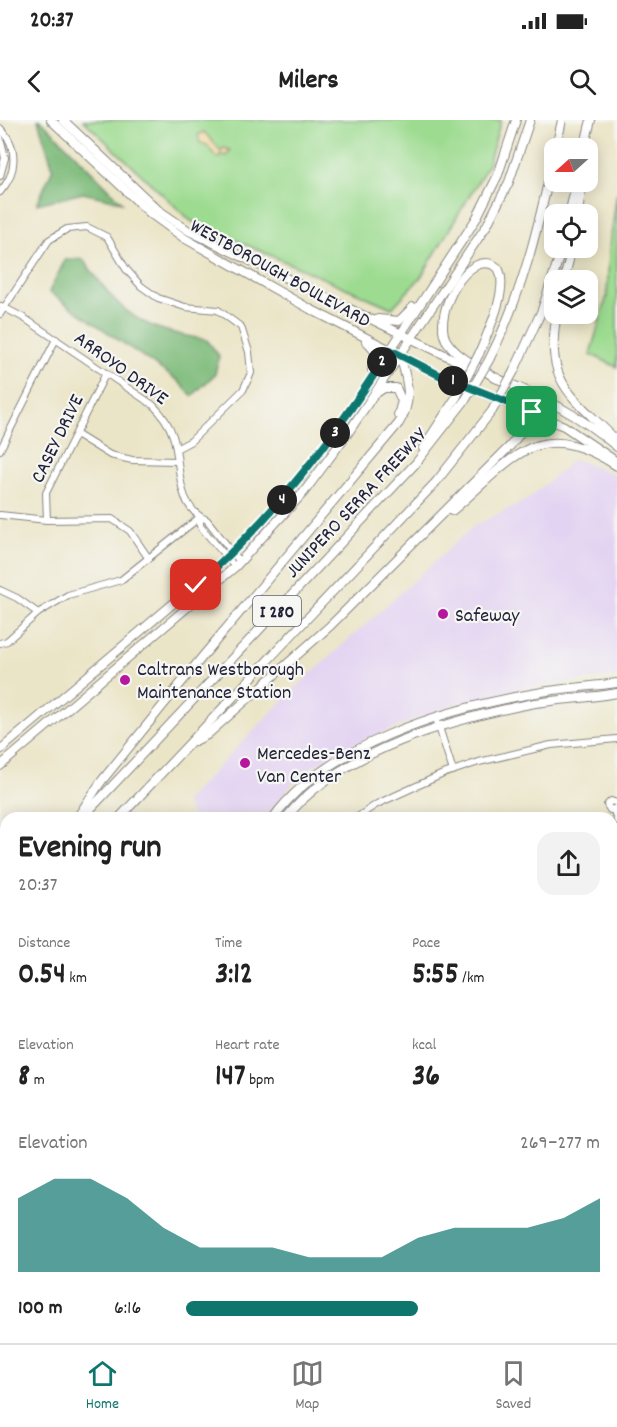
<!DOCTYPE html>
<html lang="en">
<head>
<meta charset="utf-8">
<style>
  body { margin:0; font-family:Dekko,sans-serif; background:#f2f2f2; color:#222; height:100vh; display:flex; flex-direction:column; font-size:22px; white-space:nowrap }
  * { box-sizing:border-box; margin:0 }
  p { font-size:20px; color:#767676 }
  .icon { flex:none; width:33px; height:33px; fill:none; stroke:currentColor; stroke-width:2; stroke-linecap:round; stroke-linejoin:round }
  .map { position:relative; flex:1; overflow:hidden }
  .panel { position:absolute; left:0px; top:692px; width:618px; height:532px; display:flex; flex-direction:column; background:#fff; border-radius:18px 18px 0 0; box-shadow:0 3px 15px #0003 }
  .panel>* { flex:none }
  .needle { width:39px; rotate:249deg }
  .controls { position:absolute; left:544px; top:18px; display:grid; gap:12px }
  .controls a { display:grid; place-items:center; width:54px; height:54px; border-radius:12px; background:#fff; box-shadow:0 3px 15px #0003; font-size:30px }
  .pin { position:absolute; display:grid; place-items:center; width:51px; height:51px; color:#fff; margin:-26px; border-radius:12px; box-shadow:0 3px 9px #0006 }
  .km { position:absolute; width:30px; height:30px; margin:-15px; border-radius:50%; background:#222; color:#fff; font-size:16px; line-height:30px; text-align:center }
  .round { display:grid; place-items:center; flex:none; width:63px; height:63px; border-radius:18px; background:#f2f2f2 }
  .headline { display:flex; align-items:center; justify-content:space-between; height:102px; padding:0 18px }
  h1 { font-size:33px; font-weight:700; line-height:45px }
  .figures { display:grid; grid-template-columns:repeat(3,1fr); gap:9px; height:102px; padding:6px 18px }
  .figures div { display:grid; align-content:center }
  .figures b { font-size:30px; font-weight:700 }
  .figures small { font-size:16px; font-weight:400 }
  .figures p { font-size:16px }
  .chart { height:168px; padding:12px 18px }
  .chart p { display:flex; justify-content:space-between }
  .chart svg { width:100%; height:108px; margin-top:6px; fill:#0f766e; opacity:.7 }
  ul { padding:0 18px; list-style:none; font-size:20px }
  li { display:grid; grid-template-columns:96px 72px 1fr; align-items:center; height:45px }
  li i { height:15px; border-radius:8px; background:#0f766e }
  .status { display:flex; justify-content:space-between; align-items:center; height:42px; padding:0 30px; background:#fff; direction:ltr }
  .status svg { height:16px; fill:currentColor }
  header { display:flex; justify-content:space-between; align-items:center; height:78px; padding:0 18px; background:#fff; font-size:27px; font-weight:700 }
  .tab-bar { display:flex; justify-content:space-around; align-items:center; height:84px; border-top:2px solid #e0e0e0; background:#fff; font-size:16px; color:#767676 }
  .tab-bar a { display:grid; justify-items:center; gap:3px }
  .tab-bar .current { color:#0f766e }
  .map>svg:first-child { display:block }
</style>
</head>
<body>
<div class="status"><b>20:37</b><svg viewBox="0 0 49 12"><path d="M0 12V9h3v3zM5 12V6h3v6zM10 12V3h3v9zM15 12V0h3v12zM26 1h20v11H26zM47 4h2v5h-2z"/></svg></div>
<header><svg class="icon" aria-label="back" viewBox="0 0 24 24"><path d="M15 5l-7 7 7 7"/></svg>Milers<svg class="icon" aria-label="search" viewBox="0 0 24 24"><circle cx="10" cy="10" r="6"/><path d="M15 15l6 6"/></svg></header>
<div class="map">
<svg width="617" height="1223" viewBox="0 0 617 1223">
  <rect width="100%" height="100%" fill="#f6f6f2"/>
  <filter id="ink" filterUnits="userSpaceOnUse"><feTurbulence type="fractalNoise" baseFrequency=".0167" numOctaves="2"/><feDisplacementMap in="SourceGraphic" scale="12" xChannelSelector="R" yChannelSelector="G"/><feConvolveMatrix kernelMatrix="1 2 1 2 8 2 1 2 1" color-interpolation-filters="sRGB"/></filter>
  <filter id="wash" filterUnits="userSpaceOnUse"><feTurbulence type="fractalNoise" baseFrequency=".008" numOctaves="4" result="noise"/><feDisplacementMap in="SourceGraphic" scale="24" xChannelSelector="R" yChannelSelector="G"/><feGaussianBlur stdDeviation="1.35" result="paint"/><feColorMatrix in="noise" values="0 0 0 0 0 0 0 0 0 0 0 0 0 0 0 0 0 1.4 0 .05"/><feComposite in="paint" operator="in"/></filter>
  <g filter="url(#wash)">
    <rect width="100%" height="100%" fill="#ebe5c7"/>
    <path fill="#e3d3f2" d="M574,339L617,355V556L520,568L453,585L346,627L301,654L264,697H192L185,681L294,569L474,406L528,379Z"/>
    <g fill="#9ddb90" stroke="#607e66" stroke-width="1.5">
      <path d="M83,0H501L488,45L421,157L392,188L191,101Z"/>
      <path d="M617,72V247L590,234L607,176L609,131Z"/>
    </g>
    <g fill="#7ebb7a" stroke="#506e5a" stroke-width="1.5">
      <path d="M38,0H41L122,82L83,73L37,84L53,48Z"/>
      <path d="M83,139C123,196 138,208 207,220L219,236L215,254L192,276L178,261L49,172L65,140Z"/>
    </g>
    <path fill="#eeda9e" stroke="#887e6c" stroke-width="1.5" d="M204,12L221,31L223,28L230,30L226,36L220,34L219,38L216,37L207,25L200,23L198,15Z"/>
  </g>
  <g filter="url(#ink)">
    <g fill="none" stroke-linecap="round" stroke-linejoin="round">
      <defs>
        <g id="minor">
          <path d="M0,8C19,27 17,53 0,72"/>
          <path d="M0,17L5,38L0,56"/>
          <path d="M1,186L24,198L153,285C162,294 169,304 173,316C182,343 174,387 207,400L240,442"/>
          <path d="M0,194L49,120L67,109L87,107L107,117L126,149L141,166L158,178L185,187L218,190L241,207L249,232L251,253L243,270L191,321L176,329"/>
          <path d="M76,314L110,335L132,340L177,341"/>
          <path d="M0,330L56,219"/>
          <path d="M0,395L47,400L112,399L130,411L149,439"/>
          <path d="M200,397V406L235,447"/>
          <path d="M47,400L46,373L106,253"/>
          <path d="M0,470L17,478L38,493"/>
          <path d="M0,523L7,521L38,493L68,475L121,460L200,397"/>
          <path d="M436,598L453,651"/>
          <path d="M617,683L611,681L607,685L610,690L617,688"/>
          <path d="M614,691L617,701"/>
          <path d="M356,698L377,684L443,654L479,642L551,625L617,619"/>
          <path d="M612,744L617,741"/>
          <path d="M612,788L617,783"/>
          <path d="M612,840L617,841"/>
          <path d="M612,931L617,939"/>
          <path d="M617,1110V1111"/>
          <path d="M0,1133L6,1135"/>
          <path d="M0,1205L6,1207"/>
          <path d="M45,1218L63,1223"/>
          <path d="M509,1218L510,1223"/>
          <path d="M33,1223L35,1218"/>
          <path d="M376,1223L395,1218"/>
          <path d="M616,1223H617"/>
        </g>
        <g id="major">
          <path d="M51,0L151,94L184,118L310,189L441,256L564,306L617,342"/>
          <path d="M63,0L157,89L189,111L476,250"/>
          <path d="M378,199L399,201L413,187"/>
          <path d="M366,221C377,230 378,237 372,250"/>
          <path d="M493,257C539,275 579,294 617,327"/>
          <path d="M0,630L214,449L259,406L299,360L344,301L476,99L498,55L516,0"/>
          <path d="M0,646L235,447L304,372L348,313L487,105L509,62L530,0"/>
          <path d="M273,698C326,625 445,589 531,574C559,568 588,567 617,563"/>
          <path d="M286,698C338,631 455,598 535,583C562,579 590,578 617,573"/>
          <path d="M100,1223L101,1218"/>
          <path d="M109,1223L110,1218"/>
        </g>
        <g id="highway">
          <path d="M556,28L562,0"/>
          <path d="M584,28L591,0"/>
          <path d="M569,94L577,62"/>
          <path d="M578,94L582,62"/>
          <path d="M564,160L572,128"/>
          <path d="M557,194C543,264 573,276 617,321"/>
          <path d="M479,234C487,214 510,168 498,148C469,124 432,195 446,220C457,238 482,249 498,259"/>
          <path d="M489,240C523,173 539,104 555,31"/>
          <path d="M514,251L542,190L562,128"/>
          <path d="M375,274L384,268H396L402,281L398,295"/>
          <path d="M423,328L457,276"/>
          <path d="M452,391C513,340 536,293 617,346"/>
          <path d="M195,621L207,615L331,505L510,326L526,306L539,275"/>
          <path d="M77,698L100,663L203,536L399,303C414,280 407,260 400,235"/>
          <path d="M82,698L416,343L466,279"/>
          <path d="M119,698L436,362L492,291"/>
          <path d="M0,888L6,874"/>
        </g>
      </defs>
      <use href="#minor" stroke="#868481" stroke-width="8"/>
      <use href="#major" stroke="#868481" stroke-width="10"/>
      <use href="#highway" stroke="#868481" stroke-width="10"/>
      <use href="#minor" stroke="#fff" stroke-width="6"/>
      <use href="#major" stroke="#fff" stroke-width="8"/>
      <use href="#highway" stroke="#fff" stroke-width="8"/>
      <defs>
        <g id="highway-bridge">
          <path d="M457,276L479,234"/>
          <path d="M466,279L489,240"/>
          <path d="M492,291L514,251"/>
          <path d="M0,821L6,810"/>
        </g>
      </defs>
      <use href="#highway-bridge" stroke="#868481" stroke-width="10" stroke-linecap="butt"/>
      <use href="#highway-bridge" stroke="#fff" stroke-width="8"/>
    </g>
  </g>
  <g fill="none" stroke-linecap="round" stroke-linejoin="round" filter="url(#ink)">
    <defs>
      <path id="route" d="M196,465C275,397 334,317 390,230L441,256L532,292"/>
    </defs>
    <use href="#route" stroke="#fff" stroke-width="12"/>
    <use href="#route" stroke="#0f766e" stroke-width="8"/>
  </g>
  <g fill="#b5179e" stroke="#f6f6f2" stroke-width="2">
    <circle cx="443" cy="494" r="6"/>
    <circle cx="125" cy="560" r="6"/>
    <circle cx="245" cy="643" r="6"/>
  </g>
  <g text-anchor="middle" stroke-width="4.5" stroke-linejoin="round" paint-order="stroke">
    <rect fill="#f6f6f2" stroke="#626272" stroke-width="1.5" x="253" y="476" width="48" height="30" rx="4.5"/>
    <g font-size="18" font-weight="bold" fill="#22223b">
      <text x="277" y="497">I 280</text>
    </g>
    <g font-size="20" fill="#22223b" stroke="#f6f6f2">
      <text transform="translate(281 152) rotate(29)" y="7">WESTBOROUGH BOULEVARD</text>
      <text transform="translate(122 247) rotate(36)" y="7">ARROYO DRIVE</text>
      <text transform="translate(56 318) rotate(-64)" y="7">CASEY DRIVE</text>
      <text transform="translate(355 382) rotate(-47)" y="7">JUNIPERO SERRA FREEWAY</text>
    </g>
    <g font-size="20" fill="#22223b" stroke="#f6f6f2" text-anchor="start">
      <text x="455" y="501">Safeway</text>
      <text x="137" y="555">Caltrans Westborough<tspan x="137" dy="23">Maintenance Station</tspan></text>
      <text x="257" y="639">Mercedes-Benz<tspan x="257" dy="23">Van Center</tspan></text>
    </g>
  </g>
</svg>
<div class="controls">
<a><svg class="needle" viewBox="-14 -14 28 28"><path d="M0-13l5 13h-10z" fill="#e53935"/><path d="M0 13l5-13h-10z" fill="#767676"/></svg></a>
<a><svg class="icon" aria-label="locate" viewBox="0 0 24 24"><circle cx="12" cy="12" r="6"/><path d="M12 2v4M12 18v4M2 12h4M18 12h4"/></svg></a>
<a><svg class="icon" aria-label="layers" viewBox="0 0 24 24"><path d="M12 4l9 5-9 5-9-5zM3 14l9 5 9-5"/></svg></a>
</div>
<div class="pin" style="left:532px;top:292px;background:#1e9e55"><svg class="icon" aria-label="arrive" viewBox="0 0 24 24"><path d="M6 21V4h12l-3 4 3 4H6"/></svg></div>
<div class="pin" style="left:196px;top:465px;background:#d93025"><svg class="icon" aria-label="check" viewBox="0 0 24 24"><path d="M5 12l5 5 9-10"/></svg></div>
<b class="km" style="left:453px;top:261px">1</b>
<b class="km" style="left:382px;top:242px">2</b>
<b class="km" style="left:335px;top:313px">3</b>
<b class="km" style="left:282px;top:380px">4</b>
<section class="panel">
<div class="headline"><div><h1>Evening run</h1><p>20:37</p></div><a class="round"><svg class="icon" aria-label="share" viewBox="0 0 24 24"><path d="M12 15V3M7 8l5-5 5 5M5 13v7h14v-7"/></svg></a></div>
<div class="figures">
<div><p>Distance</p><b>0.54<small> km</small></b></div>
<div><p>Time</p><b>3:12</b></div>
<div><p>Pace</p><b>5:55<small> /km</small></b></div>
</div>
<div class="figures">
<div><p>Elevation</p><b>8<small> m</small></b></div>
<div><p>Heart rate</p><b>147<small> bpm</small></b></div>
<div><p>kcal</p><b>36</b></div>
</div>
<div class="chart"><p><span>Elevation</span>269–277 m</p>
<svg viewBox="0 0 160 44" preserveAspectRatio="none"><path d="M0 44V14L10 6L20 6L30 14L40 26L50 34L60 34L70 34L80 38L90 38L100 38L110 30L120 26L130 26L140 26L150 22L160 14V44z"/></svg>
</div>
<ul>
<li><b>100 m</b>6:16<i style="width:56%"></i></li>
</ul>
</section>
</div>
<nav class="tab-bar">
<a class="current"><svg class="icon" aria-label="home" viewBox="0 0 24 24"><path d="M3 11l9-7 9 7M6 9v11h12V9"/></svg>Home</a>
<a><svg class="icon" aria-label="map" viewBox="0 0 24 24"><path d="M3 6l6-2 6 2 6-2v14l-6 2-6-2-6 2zM9 4v14M15 6v14"/></svg>Map</a>
<a><svg class="icon" aria-label="saved" viewBox="0 0 24 24"><path d="M7 4h10v16l-5-4-5 4z"/></svg>Saved</a>
</nav>
</body>
</html>
